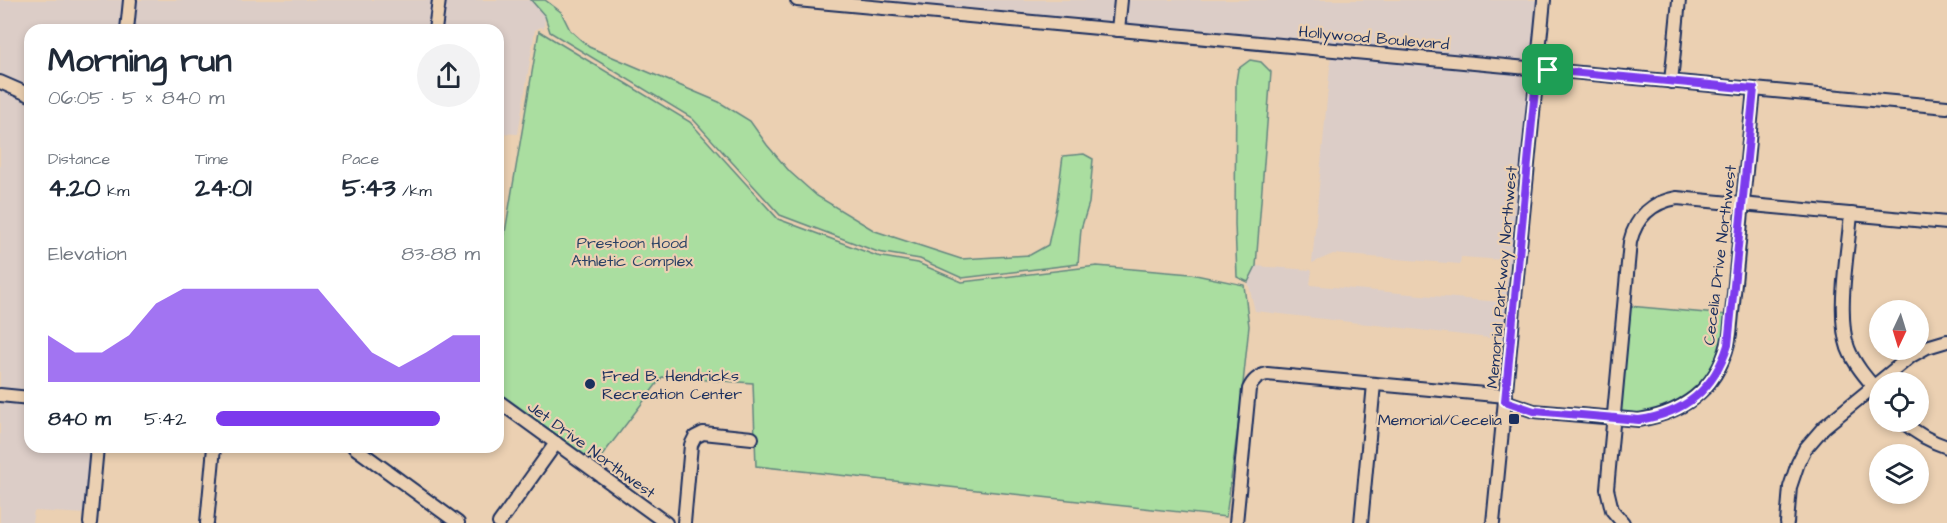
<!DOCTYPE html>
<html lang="en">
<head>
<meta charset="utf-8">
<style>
  body { margin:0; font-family:"Architects Daughter",sans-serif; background:#f2f2f3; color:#1f2937; height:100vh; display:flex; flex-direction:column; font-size:22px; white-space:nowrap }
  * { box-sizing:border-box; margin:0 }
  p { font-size:20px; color:#747a83 }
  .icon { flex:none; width:33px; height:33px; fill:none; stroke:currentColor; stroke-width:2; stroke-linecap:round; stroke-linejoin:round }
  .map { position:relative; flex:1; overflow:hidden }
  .panel { position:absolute; left:24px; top:24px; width:480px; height:429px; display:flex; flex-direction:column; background:#fff; border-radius:18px; box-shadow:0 3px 9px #0003 }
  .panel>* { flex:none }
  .needle { width:39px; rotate:184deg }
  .tools { position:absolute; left:1869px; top:300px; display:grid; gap:12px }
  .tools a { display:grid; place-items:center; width:60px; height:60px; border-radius:50%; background:#fff; box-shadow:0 3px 9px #0003; font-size:30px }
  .pin { position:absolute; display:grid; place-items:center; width:51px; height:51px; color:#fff; margin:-26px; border-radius:12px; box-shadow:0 3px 9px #0006 }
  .round { display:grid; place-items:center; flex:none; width:63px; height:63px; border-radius:32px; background:#f2f2f3 }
  .overview { display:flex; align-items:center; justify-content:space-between; height:102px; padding:0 24px }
  h1 { font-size:33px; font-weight:800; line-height:45px }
  .stats { display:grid; grid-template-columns:repeat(3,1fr); gap:9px; height:102px; padding:6px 24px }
  .stats div { display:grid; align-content:center }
  .stats b { font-size:26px; font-weight:800 }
  .stats small { font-size:16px; font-weight:400 }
  .stats p { font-size:16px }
  .chart { height:168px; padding:12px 24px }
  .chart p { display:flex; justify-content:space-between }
  .chart svg { width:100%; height:108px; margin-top:6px; fill:#7c3aed; opacity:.7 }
  ul { padding:0 24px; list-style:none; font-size:20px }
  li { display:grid; grid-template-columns:96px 72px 1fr; align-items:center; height:45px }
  li i { height:15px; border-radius:8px; background:#7c3aed }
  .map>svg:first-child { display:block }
</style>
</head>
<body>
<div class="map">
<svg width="1947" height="523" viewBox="0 0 1947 523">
  <rect width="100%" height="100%" fill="#ebd0b2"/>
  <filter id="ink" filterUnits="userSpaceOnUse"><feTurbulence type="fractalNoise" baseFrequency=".0167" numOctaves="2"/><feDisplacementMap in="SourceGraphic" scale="12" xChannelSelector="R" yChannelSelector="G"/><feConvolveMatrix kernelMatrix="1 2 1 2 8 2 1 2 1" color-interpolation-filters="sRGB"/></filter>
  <g filter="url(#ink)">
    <g fill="#dccdc7">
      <path d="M0,0H126L123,30H30V90L0,77Z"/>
      <path d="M134,0H435L431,30H132Z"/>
      <path d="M444,0H531L545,16L544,29L541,27L535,30L518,134L498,133V30H439Z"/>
      <path d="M850,0H1117L1115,25Z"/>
      <path d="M1126,0H1539L1533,64L1123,26Z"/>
      <path d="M1331,55L1532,74L1507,340L1255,311L1248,282L1256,266L1312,270L1310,285L1500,302L1504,260L1461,257L1460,264L1333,254L1312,263Z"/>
      <path d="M0,87L30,101V393L0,390Z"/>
      <path d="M0,400L30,403V447H92L87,514L34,511L32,523H0Z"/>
    </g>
    <g fill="#aadea0" stroke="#62867f" stroke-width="1.5">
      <path d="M531,0H545L561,12L570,30L589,47L719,102L750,121L767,145L790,172L817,196L875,231L961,259L1030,255L1048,245L1056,208L1063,156L1084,154L1093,159L1089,203L1081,229L1078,264L962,278L920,259L878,252L780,215L692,118L550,32L545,16Z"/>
      <path d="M539,31L690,122L778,219L877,256L918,263L962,282L1097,266L1191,274L1244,285L1249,326L1240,412L1226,517L756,466L753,383L662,377L592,469L498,401V261L500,262Z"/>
      <path d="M1250,60L1261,62L1271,72L1256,266L1248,282L1237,277L1235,224L1236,82L1238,69Z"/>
      <path d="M1629,306L1728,315L1726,338L1708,379L1683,402L1647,416L1620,413Z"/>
    </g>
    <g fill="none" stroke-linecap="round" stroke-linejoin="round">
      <defs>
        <g id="minor">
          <path d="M797,0L1947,107"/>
          <path d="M127,30L130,0"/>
          <path d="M435,30L439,0"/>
          <path d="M1118,30L1121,0"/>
          <path d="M0,82L30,95"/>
          <path d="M1671,82L1679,0"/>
          <path d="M1851,214C1848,251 1836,314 1848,348C1855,366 1868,380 1880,394"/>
          <path d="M0,395L30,398"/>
          <path d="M498,401L666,523"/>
          <path d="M1505,401L1534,411L1639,420C1689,412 1721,384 1730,334L1754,89"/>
          <path d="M1903,422C1917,434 1929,441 1947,447"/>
          <path d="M354,447L458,523"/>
          <path d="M90,523L97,447"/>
          <path d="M207,523L214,447"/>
          <path d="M499,523L556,443"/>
          <path d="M684,523L691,445L695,437L703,433L752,438"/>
          <path d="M1236,523L1249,389C1253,380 1258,376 1267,374L1506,396"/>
          <path d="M1361,523L1374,384"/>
          <path d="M1493,523L1544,0"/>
          <path d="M1623,523L1612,510L1607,489L1630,242C1636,217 1652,202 1677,198L1947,223"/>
          <path d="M1787,523L1790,487L1798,463L1805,449L1824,427L1911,356L1927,347L1947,341"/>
        </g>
      </defs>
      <use href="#minor" stroke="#1b2f5e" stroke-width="16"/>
      <use href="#minor" stroke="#ebd0b2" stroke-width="12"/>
    </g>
  </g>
  <g fill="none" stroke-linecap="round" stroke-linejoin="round" filter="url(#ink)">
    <defs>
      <path id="route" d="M1537,69L1754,89L1728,345C1714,390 1685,413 1639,420L1534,411L1505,401Z"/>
    </defs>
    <use href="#route" stroke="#fff" stroke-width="12"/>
    <use href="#route" stroke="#7c3aed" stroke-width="8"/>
  </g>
  <g fill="#1b2f5e" stroke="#ebd0b2" stroke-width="2">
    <circle cx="590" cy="384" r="6"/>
    <rect x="1508" y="413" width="12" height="12" rx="3"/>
  </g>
  <g text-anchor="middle" stroke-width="4.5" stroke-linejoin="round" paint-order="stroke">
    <g font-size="16" fill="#1b2f5e" stroke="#ebd0b2">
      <text transform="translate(1374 37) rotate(5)" y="6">Hollywood Boulevard</text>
      <text transform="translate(1719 255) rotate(-83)" y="6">Cecelia Drive Northwest</text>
      <text transform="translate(1501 277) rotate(-85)" y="6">Memorial Parkway Northwest</text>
      <text transform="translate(592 449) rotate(36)" y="6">Jet Drive Northwest</text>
    </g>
    <g font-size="16" fill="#294065" stroke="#ebd0b2">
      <text x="632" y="248">Prestoon Hood<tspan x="632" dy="18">Athletic Complex</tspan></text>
    </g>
    <g font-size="16" fill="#1b2f5e" stroke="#ebd0b2" text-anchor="start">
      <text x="602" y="381">Fred B. Hendricks<tspan x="602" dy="18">Recreation Center</tspan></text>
      <text x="1502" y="425" text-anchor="end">Memorial/Cecelia</text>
    </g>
  </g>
</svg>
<div class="tools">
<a><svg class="needle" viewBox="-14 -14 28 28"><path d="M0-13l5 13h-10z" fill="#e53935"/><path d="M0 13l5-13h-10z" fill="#747a83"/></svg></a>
<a><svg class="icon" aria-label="locate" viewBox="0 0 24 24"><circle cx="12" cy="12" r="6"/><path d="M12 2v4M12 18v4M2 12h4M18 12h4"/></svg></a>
<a><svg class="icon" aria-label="layers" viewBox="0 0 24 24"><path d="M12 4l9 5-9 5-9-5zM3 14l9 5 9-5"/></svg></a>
</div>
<div class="pin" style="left:1548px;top:70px;background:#1e9e55"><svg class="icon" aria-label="arrive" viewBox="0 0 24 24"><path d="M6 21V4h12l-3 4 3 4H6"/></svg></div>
<section class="panel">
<div class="overview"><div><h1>Morning run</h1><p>06:05 · 5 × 840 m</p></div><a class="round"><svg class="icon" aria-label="share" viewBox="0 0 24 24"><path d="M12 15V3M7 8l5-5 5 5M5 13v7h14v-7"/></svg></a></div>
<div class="stats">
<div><p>Distance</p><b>4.20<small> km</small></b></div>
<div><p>Time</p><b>24:01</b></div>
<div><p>Pace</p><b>5:43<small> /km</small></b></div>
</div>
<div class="chart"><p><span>Elevation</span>83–88 m</p>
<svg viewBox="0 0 160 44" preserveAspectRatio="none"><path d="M0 44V25L10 32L20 32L30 25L40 12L50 6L60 6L70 6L80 6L90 6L100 6L110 19L120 32L130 38L140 32L150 25L160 25V44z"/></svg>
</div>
<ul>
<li><b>840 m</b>5:42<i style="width:85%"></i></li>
</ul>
</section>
</div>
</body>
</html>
